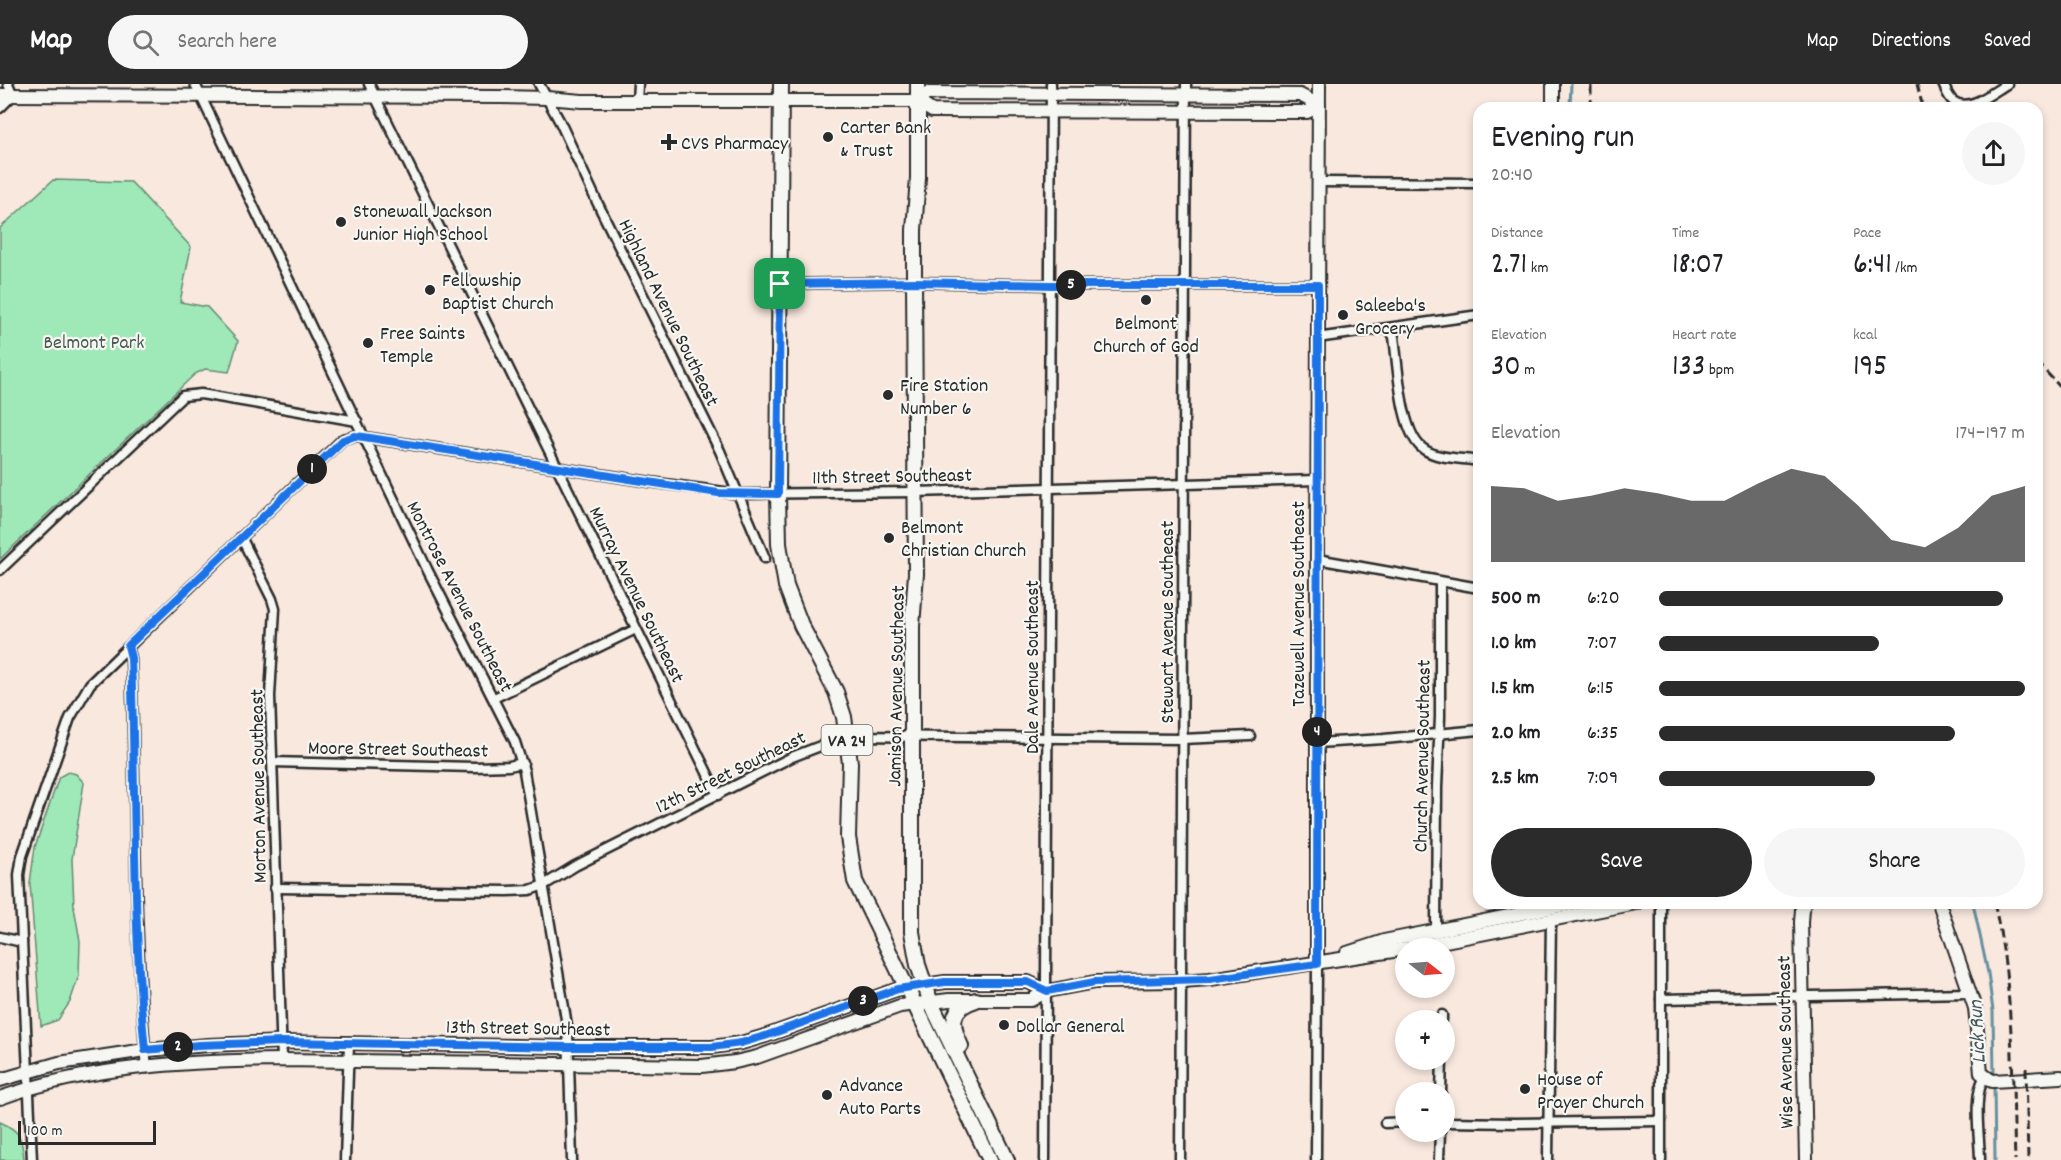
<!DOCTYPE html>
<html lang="en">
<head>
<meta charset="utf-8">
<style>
  body { margin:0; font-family:Dekko,sans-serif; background:#f6f6f6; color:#202124; height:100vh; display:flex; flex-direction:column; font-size:22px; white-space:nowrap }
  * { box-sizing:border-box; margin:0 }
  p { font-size:20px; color:#757577 }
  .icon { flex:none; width:33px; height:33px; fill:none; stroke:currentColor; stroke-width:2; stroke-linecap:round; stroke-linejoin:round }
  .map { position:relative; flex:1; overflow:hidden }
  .drawer { position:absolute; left:1473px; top:18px; width:570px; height:807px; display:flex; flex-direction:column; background:#fff; border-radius:18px; box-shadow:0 3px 9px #0003 }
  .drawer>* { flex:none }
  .needle { width:39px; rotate:107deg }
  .controls { position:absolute; left:1395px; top:854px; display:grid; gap:12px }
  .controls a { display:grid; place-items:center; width:60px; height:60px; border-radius:50%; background:#fff; box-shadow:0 3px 9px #0003; font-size:30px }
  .scale { position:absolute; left:18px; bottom:15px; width:138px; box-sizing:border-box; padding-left:6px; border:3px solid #2b2b2b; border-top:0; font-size:16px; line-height:21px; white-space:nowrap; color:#2b2b2b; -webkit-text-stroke:4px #f6f6f2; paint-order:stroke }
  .pin { position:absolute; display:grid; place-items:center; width:51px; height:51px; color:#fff; margin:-26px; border-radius:12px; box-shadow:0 3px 9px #0006 }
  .km { position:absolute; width:30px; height:30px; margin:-15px; border-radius:50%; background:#222; color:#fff; font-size:16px; line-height:30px; text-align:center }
  .round { display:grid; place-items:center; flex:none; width:63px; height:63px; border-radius:32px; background:#f6f6f6 }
  .overview { display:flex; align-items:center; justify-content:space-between; height:102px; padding:0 18px }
  h1 { font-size:33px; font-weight:600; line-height:45px }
  .figures { display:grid; grid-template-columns:repeat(3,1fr); gap:9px; height:102px; padding:6px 18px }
  .figures div { display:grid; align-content:center }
  .figures b { font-size:30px; font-weight:600 }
  .figures small { font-size:16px; font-weight:400 }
  .figures p { font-size:16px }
  .chart { height:168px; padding:12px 18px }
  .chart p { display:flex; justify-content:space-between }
  .chart svg { width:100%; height:108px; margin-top:6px; fill:#2b2b2b; opacity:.7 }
  .cta { display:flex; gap:12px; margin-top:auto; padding:12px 18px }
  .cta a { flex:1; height:69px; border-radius:36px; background:#2b2b2b; color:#fff; font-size:24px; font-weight:600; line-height:69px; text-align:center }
  .cta a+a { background:#f6f6f6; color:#202124 }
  ul { padding:0 18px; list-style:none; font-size:20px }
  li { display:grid; grid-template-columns:96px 72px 1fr; align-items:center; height:45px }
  li i { height:15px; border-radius:8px; background:#2b2b2b }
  header { display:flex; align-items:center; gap:36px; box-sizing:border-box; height:84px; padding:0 30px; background:#2b2b2b; color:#fff }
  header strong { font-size:28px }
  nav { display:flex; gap:33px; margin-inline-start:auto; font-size:21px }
  .search { width:420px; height:54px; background:#f6f6f6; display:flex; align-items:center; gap:15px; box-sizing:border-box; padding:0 21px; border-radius:33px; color:#757577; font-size:22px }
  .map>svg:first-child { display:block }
</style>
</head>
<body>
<header>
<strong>Map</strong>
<div class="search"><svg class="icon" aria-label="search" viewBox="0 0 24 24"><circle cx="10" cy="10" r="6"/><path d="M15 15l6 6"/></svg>Search here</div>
<nav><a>Map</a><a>Directions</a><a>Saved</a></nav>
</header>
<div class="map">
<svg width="2061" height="1076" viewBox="0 0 2061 1076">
  <rect width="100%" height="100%" fill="#f8e8de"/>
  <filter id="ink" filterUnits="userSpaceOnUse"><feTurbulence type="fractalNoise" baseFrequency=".0167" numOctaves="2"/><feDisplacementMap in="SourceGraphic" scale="12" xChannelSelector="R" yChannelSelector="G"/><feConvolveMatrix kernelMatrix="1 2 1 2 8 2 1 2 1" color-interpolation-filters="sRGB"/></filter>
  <g filter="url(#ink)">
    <g fill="#9fe9b8" stroke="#658a72" stroke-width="1.5">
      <path d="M53,96L131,98L191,163L180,218L207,223L238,257L229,288L205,285L195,290L0,475V144Z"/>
      <path d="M68,688L76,690L84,699L72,775L74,823L80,857L79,891L70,918L58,936L41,942L30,799L35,763L59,693Z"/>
      <path d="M0,1038C21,1047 22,1054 24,1076H0Z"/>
    </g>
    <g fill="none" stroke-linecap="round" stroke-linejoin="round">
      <g stroke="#65909f" stroke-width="3">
        <path d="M1570,24L1571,0"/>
        <path d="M1973,819L1988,889L1993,927L1994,992"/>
        <path d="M1994,999L1995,1076"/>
      </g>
      <defs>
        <g id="street">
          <path d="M195,0L428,487L515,658L524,687L568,947L572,1076"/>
          <path d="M369,0L718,711"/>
          <path d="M539,0L560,38L598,120L720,367L765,474"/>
          <path d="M1943,0C1946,6 1948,13 1953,17C1968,30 1994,7 2007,0"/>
          <path d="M637,17L638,0"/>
          <path d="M0,24L13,11L8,0"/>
          <path d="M1319,98L1479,99"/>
          <path d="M780,200L914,198L1050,201H1318"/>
          <path d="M1390,245L1394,253C1398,280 1400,352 1425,366C1439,375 1462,374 1479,377"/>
          <path d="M1317,254L1479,231"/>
          <path d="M241,453L272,515L275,525L270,612L282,976"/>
          <path d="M1317,475L1479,504"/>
          <path d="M0,486L183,312L201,310L357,337"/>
          <path d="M128,563L131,574C136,710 133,848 147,984"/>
          <path d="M494,614L636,545"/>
          <path d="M1317,659L1384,655L1479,646"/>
          <path d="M272,678L474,683L509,682L523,679"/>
          <path d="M275,804L508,807L530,806L544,801L575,782L766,686L792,673L846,652L1182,655L1250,652"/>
          <path d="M1661,819V1076"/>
          <path d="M1436,846L1437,703L1440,633V498"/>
          <path d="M0,853L22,858"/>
          <path d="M1661,915L1970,909"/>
          <path d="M1442,936V931"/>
          <path d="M1441,1008L1442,975"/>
          <path d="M1444,1038L1516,1039L1661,1037"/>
          <path d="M1385,1039L1406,1038"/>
          <path d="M32,1076L19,791L22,772L70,634L90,600L343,355L355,352L364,353L650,398L739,410L916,408L1317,396"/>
          <path d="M345,1076L349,959"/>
          <path d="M1045,1076L1051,0"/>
          <path d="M1180,1076L1186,0"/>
          <path d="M1316,1076L1317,880"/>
          <path d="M1439,1076L1440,1047"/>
          <path d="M1548,1076L1551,835"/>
          <path d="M1980,1076C1980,1055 1972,1010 1985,993"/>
        </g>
        <g id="secondary">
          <path d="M0,11L500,13L547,14L582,17H917L932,27L1307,28L1319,21L1300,11L928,9L917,17"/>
          <path d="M1553,24V0"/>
          <path d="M1805,819L1802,825L1801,838L1806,1076"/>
          <path d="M1939,819L1975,924L1981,989L1992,997L2061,993"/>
          <path d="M1410,864L1636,819"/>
          <path d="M1347,869L1384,857L1574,819"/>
          <path d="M1317,880V475L1319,0"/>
          <path d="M0,996L59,979L145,966L208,961L282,958L569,963H712L741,959L765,952L898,905L945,898H1028L1047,907"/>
          <path d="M0,1014C89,982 188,977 282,976L702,982L735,978L757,973L900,922L949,916H1031L1047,907L1095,898L1181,897L1210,895L1406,865"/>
        </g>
        <g id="primary">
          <path d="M781,0L778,410L779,460L786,502L801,541L836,608L844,633L850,679L848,753L855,797L990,1076"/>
          <path d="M918,0V94L914,146V198L916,490L912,542V848L918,881L931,919L1007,1076"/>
          <path d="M961,962C951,941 949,924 976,916"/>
        </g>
      </defs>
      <use href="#street" stroke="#2b2b2b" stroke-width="13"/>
      <use href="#secondary" stroke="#2b2b2b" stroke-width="16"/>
      <use href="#primary" stroke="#2b2b2b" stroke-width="18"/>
      <use href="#street" stroke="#f6f6f2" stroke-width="8"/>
      <use href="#secondary" stroke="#f6f6f2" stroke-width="12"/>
      <use href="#primary" stroke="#f6f6f2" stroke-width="14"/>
      <g stroke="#2b2b2b" stroke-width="3" stroke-dasharray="9 4.5" stroke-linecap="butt">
        <path d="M1917,0L1923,24"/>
        <path d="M1591,24V0"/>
        <path d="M2037,278L2061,304"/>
        <path d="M1994,819C2014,902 2012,991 2015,1076"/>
        <path d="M2026,984L2028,1076"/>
      </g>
    </g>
  </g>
  <g fill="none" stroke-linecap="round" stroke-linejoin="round" filter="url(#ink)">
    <defs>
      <path id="route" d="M914,198L1050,201H1318L1317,880L1210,895L1095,898L1047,907L1028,898H945L898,905L765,952L741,959L712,963H569L282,958L199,961L145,966C132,836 136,704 131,574L128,562L343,356L355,352L364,353L718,409L778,410L780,200Z"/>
    </defs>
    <use href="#route" stroke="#fff" stroke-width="12"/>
    <use href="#route" stroke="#1a73e8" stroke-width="8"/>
  </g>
  <g fill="#2b2b2b" stroke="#f6f6f2" stroke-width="2">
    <circle cx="828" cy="53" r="6"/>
    <path d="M666 49h6v6h6v6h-6v6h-6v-6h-6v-6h6z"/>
    <circle cx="341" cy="138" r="6"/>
    <circle cx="430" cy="206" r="6"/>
    <circle cx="1146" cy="216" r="6"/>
    <circle cx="1343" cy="231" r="6"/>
    <circle cx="368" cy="259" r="6"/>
    <circle cx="888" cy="311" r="6"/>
    <circle cx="889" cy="454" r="6"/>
    <circle cx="1004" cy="941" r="6"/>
    <circle cx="1525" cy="1005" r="6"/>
    <circle cx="827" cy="1011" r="6"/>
  </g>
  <g text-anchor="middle" stroke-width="4.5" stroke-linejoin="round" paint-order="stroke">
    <rect fill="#f6f6f2" stroke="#686867" stroke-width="1.5" x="821.5" y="641" width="51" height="30" rx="4.5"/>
    <g font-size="18" font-weight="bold" fill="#2b2b2b">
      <text x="847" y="662">VA 24</text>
    </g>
    <g font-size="20" fill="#2b2b2b" stroke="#f6f6f2" text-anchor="start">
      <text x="840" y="49">Carter Bank<tspan x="840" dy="23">&amp; Trust</tspan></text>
      <text x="681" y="65">CVS Pharmacy</text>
      <text x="353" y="133">Stonewall Jackson<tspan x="353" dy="23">Junior High School</tspan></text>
      <text x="442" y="202">Fellowship<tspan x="442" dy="23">Baptist Church</tspan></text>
      <text x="1355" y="227">Saleeba's<tspan x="1355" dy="23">Grocery</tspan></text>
      <text x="1146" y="245" text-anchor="middle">Belmont<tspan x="1146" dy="23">Church of God</tspan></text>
      <text x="380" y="255">Free Saints<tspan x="380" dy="23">Temple</tspan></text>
      <text x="900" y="307">Fire Station<tspan x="900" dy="23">Number 6</tspan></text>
      <text x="901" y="449">Belmont<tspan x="901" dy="23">Christian Church</tspan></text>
      <text x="1016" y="948">Dollar General</text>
      <text x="1537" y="1001">House of<tspan x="1537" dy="23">Prayer Church</tspan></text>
      <text x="839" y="1007">Advance<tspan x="839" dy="23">Auto Parts</tspan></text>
    </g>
    <g font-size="20" fill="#2b2b2b" stroke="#f6f6f2">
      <text transform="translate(670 228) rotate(64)" y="7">Highland Avenue Southeast</text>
      <text transform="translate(892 391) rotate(-1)" y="7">11th Street Southeast</text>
      <text transform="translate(638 510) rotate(64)" y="7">Murray Avenue Southeast</text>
      <text transform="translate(461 512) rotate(63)" y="7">Montrose Avenue Southeast</text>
      <text transform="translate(1297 520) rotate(-90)" y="7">Tazewell Avenue Southeast</text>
      <text transform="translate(1166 538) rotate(-90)" y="7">Stewart Avenue Southeast</text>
      <text transform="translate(1031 583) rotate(-90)" y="7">Dale Avenue Southeast</text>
      <text transform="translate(895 602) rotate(-89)" y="7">Jamison Avenue Southeast</text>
      <text transform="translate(398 664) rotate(1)" y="7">Moore Street Southeast</text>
      <text transform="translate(1421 672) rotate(-89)" y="7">Church Avenue Southeast</text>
      <text transform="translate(730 687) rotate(-26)" y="7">12th Street Southeast</text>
      <text transform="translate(257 702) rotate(-91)" y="7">Morton Avenue Southeast</text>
      <text transform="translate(528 943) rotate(1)" y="7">13th Street Southeast</text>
      <text transform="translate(1784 958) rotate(-91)" y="7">Wise Avenue Southeast</text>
    </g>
    <g font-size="20" fill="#485a4e" stroke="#f6f6f2">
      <text x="94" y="264">Belmont Park</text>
    </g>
    <g font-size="21" font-style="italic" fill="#43555c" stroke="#f6f6f2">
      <text transform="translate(1976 948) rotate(-93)" y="7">Lick Run</text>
    </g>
  </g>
</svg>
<div class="controls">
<a><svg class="needle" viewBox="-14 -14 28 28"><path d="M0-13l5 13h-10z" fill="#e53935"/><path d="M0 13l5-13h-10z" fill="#757577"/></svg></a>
<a>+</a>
<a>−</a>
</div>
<div class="scale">100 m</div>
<div class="pin" style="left:780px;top:200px;background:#1e9e55"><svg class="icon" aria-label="arrive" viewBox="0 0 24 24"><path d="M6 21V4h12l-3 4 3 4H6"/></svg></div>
<b class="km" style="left:312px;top:385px">1</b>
<b class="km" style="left:178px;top:963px">2</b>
<b class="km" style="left:863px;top:917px">3</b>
<b class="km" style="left:1317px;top:648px">4</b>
<b class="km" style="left:1071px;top:201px">5</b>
<section class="drawer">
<div class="overview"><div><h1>Evening run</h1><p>20:40</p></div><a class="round"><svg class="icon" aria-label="share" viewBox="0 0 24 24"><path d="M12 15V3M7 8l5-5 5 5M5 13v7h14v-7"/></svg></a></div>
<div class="figures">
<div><p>Distance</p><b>2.71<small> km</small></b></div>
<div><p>Time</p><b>18:07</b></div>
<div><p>Pace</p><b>6:41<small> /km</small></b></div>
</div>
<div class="figures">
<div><p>Elevation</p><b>30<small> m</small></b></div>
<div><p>Heart rate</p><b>133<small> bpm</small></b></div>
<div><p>kcal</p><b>195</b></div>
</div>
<div class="chart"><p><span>Elevation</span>174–197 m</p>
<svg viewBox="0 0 160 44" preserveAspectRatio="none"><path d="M0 44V13L10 14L20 19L30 17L40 14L50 16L60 19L70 19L80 12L90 6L100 9L110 21L120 35L130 38L140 30L150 17L160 13V44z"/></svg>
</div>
<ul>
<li><b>500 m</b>6:20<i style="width:94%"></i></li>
<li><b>1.0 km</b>7:07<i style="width:60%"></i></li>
<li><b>1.5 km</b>6:15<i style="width:100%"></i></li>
<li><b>2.0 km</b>6:35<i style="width:81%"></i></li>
<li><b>2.5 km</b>7:09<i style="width:59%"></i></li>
</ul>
<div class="cta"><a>Save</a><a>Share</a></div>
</section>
</div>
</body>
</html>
